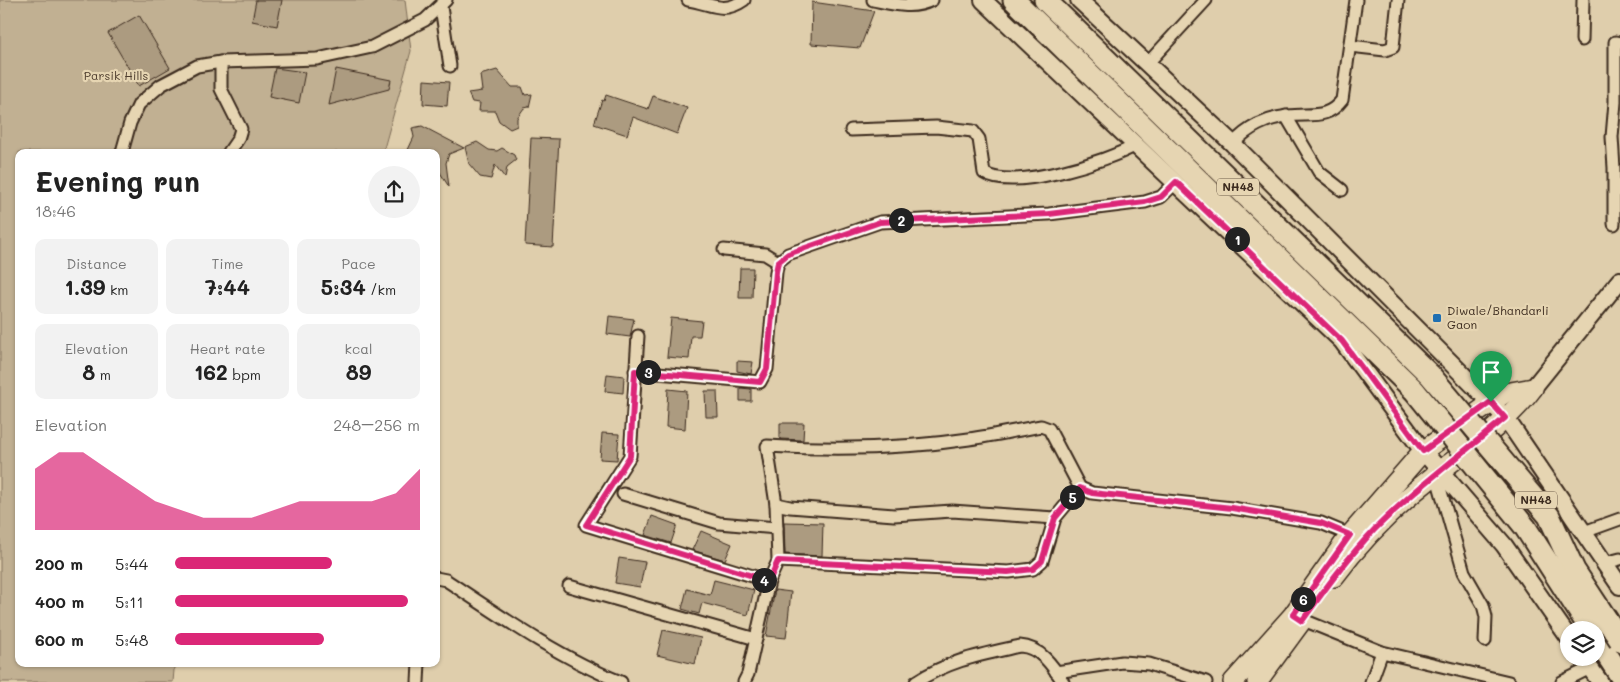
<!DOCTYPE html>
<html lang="en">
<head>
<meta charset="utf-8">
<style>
  body { margin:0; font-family:Mali,sans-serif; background:#f2f2f2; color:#222; height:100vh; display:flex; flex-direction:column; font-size:19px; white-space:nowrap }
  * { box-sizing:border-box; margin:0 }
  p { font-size:16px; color:#767676 }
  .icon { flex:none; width:28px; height:28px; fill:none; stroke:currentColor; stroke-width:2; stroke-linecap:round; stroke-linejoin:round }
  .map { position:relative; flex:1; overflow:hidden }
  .side { position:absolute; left:15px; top:149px; width:425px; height:518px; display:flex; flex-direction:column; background:#fff; border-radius:10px; box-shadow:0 1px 4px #0004 }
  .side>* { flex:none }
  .controls { position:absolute; left:1560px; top:621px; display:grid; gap:10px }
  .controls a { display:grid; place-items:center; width:45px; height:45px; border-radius:50%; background:#fff; box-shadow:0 1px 4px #0004; font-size:25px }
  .pin { position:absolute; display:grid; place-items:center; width:42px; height:42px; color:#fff; margin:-51px -21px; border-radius:50% 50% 50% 0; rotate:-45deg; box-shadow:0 0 5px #0007 }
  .pin .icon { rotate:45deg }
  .km { position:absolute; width:25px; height:25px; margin:-12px; border-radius:50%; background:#222; color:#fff; font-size:14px; line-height:25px; text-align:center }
  .round { display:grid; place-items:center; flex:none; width:52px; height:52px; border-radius:26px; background:#f2f2f2 }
  .overview { display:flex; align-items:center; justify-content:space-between; height:85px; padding:0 20px }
  h1 { font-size:28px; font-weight:700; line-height:38px }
  .figures { display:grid; grid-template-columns:repeat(3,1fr); gap:8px; height:85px; padding:5px 20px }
  .figures div { display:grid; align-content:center; border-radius:10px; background:#f2f2f2; text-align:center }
  .figures b { font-size:21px; font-weight:700 }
  .figures small { font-size:14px; font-weight:400 }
  .figures p { font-size:14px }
  .chart { height:140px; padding:10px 20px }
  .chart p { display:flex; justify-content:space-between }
  .chart svg { width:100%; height:90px; margin-top:5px; fill:#db2777; opacity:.7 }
  ul { padding:0 20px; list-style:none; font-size:16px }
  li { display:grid; grid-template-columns:80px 60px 1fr; align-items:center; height:38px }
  li i { height:12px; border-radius:6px; background:#db2777 }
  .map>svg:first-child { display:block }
</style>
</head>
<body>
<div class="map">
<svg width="1620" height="682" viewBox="0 0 1620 682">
  <rect width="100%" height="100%" fill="#dfceac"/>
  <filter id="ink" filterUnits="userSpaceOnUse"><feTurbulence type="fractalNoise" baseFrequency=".02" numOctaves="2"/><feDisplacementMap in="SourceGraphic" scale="10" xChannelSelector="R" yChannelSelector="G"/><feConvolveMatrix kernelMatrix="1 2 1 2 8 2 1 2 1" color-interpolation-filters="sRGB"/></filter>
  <g filter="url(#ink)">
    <path fill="#c1b092" stroke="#7e6d58" d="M0,0H405L411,51L383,152H19V662L178,663L174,670L173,682H0Z"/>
    <g fill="#ac9b80" stroke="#3b2a1e">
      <path d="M256,0H282L277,26L252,21Z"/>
      <path d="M812,2L874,11L860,48L811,44Z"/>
      <path d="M139,15L170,68L139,86L108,33Z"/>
      <path d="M275,68L305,72L299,103L269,97Z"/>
      <path d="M336,69L391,80L389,89L329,105Z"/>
      <path d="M497,70L512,87H522L525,95L532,94L529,107L524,108L517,118V126L510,129L499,121L495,111H479L480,103L472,102L468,93L482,91L480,75Z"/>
      <path d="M424,80L449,82L447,106L423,104Z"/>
      <path d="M606,95L648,109L653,96L687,108L677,134L633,117L627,135L594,124L602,100L604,101Z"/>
      <path d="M422,126L464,148L449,154L446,163L449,187L436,166V152H407L414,137L412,128Z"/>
      <path d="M531,138L559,139L553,247L525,245Z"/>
      <path d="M477,142L489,150L497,151L502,148L514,155L516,160L507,167L505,178L495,165L491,179L480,177L469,164L465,147Z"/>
      <path d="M740,268H753L752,298H739Z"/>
      <path d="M609,316L634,319L630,337L607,334Z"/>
      <path d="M671,318L702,321L700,336H691L689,359L667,357Z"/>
      <path d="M737,361L753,362L751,374L737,371Z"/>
      <path d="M607,374L624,376L623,393L605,391Z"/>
      <path d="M740,388L751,389V401H740Z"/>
      <path d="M668,389L687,391L685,429L666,427Z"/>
      <path d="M705,391H717L718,417H706Z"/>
      <path d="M780,423H804L803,440L780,439Z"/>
      <path d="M602,433L619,434L617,460L600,459Z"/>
      <path d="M652,516L677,525L671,543L645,535Z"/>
      <path d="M784,522L823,523L822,556L785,554Z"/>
      <path d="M701,531L732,544L725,560L692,550Z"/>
      <path d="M619,558L645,562L640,587L615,583Z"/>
      <path d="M714,580L754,590L748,615L702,603L699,614L682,609L687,589L710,595Z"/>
      <path d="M775,590L791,592L786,638L766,636Z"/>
      <path d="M663,630L701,638L695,664L657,655Z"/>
    </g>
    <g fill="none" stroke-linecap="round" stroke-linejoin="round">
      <defs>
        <g id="street">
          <path d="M688,0C710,3 723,15 744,0"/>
          <path d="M873,0C893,4 913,10 932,0"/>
          <path d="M441,7L450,66"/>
          <path d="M1582,40L1583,0"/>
          <path d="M1350,46L1385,50L1393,47L1398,0"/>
          <path d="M221,62V89L241,129L238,139L229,152"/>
          <path d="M1147,64L1206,0"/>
          <path d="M1286,116L1319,172L1342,190"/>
          <path d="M851,130L936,127L973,131L979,139L984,173C1012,192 1108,161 1136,145"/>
          <path d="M1233,144C1247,128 1267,118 1288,116C1310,113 1327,120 1342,100L1356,0"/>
          <path d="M122,152L130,123L139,104L161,85L197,66L221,62L317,59L372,47L425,20L446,0"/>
          <path d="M1614,224V168L1612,137L1615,102V42L1620,43"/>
          <path d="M724,250L765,254L778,262"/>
          <path d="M638,336L630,456L586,525L769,581"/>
          <path d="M635,371L760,382L767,369L776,272L778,262L788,254L880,222L1049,214L1145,202L1161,197L1176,182"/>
          <path d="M1436,474L1464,572L1483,605L1486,617L1485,641"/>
          <path d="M1080,488L1092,493L1232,508L1321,523L1350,535"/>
          <path d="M623,494L719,523L777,528"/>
          <path d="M776,504L790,507L894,515L952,511L1055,518"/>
          <path d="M1584,532L1620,519"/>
          <path d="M1605,563L1620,559"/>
          <path d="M436,578L446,580C500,616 560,658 621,682"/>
          <path d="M569,586L756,639"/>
          <path d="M1296,617L1382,652L1509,682"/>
          <path d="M1056,672L1122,662L1149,664L1206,682"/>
          <path d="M418,682L419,662"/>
          <path d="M744,682L748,674L769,581L778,561L1009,572L1033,569L1042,561L1055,518L1080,488L1049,429L1041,426C1017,430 993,436 969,439C903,449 834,450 767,446L776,504L778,561"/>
          <path d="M916,682C950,660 980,655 1020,646C1040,647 1053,666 1063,682"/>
          <path d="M1371,682L1382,652"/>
          <path d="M1562,682L1590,668"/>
        </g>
        <g id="secondary">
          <path d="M983,0L1342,341L1423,451L1504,545L1569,638"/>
          <path d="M1079,0L1233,144L1505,417L1620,586"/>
          <path d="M1533,388L1620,280"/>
          <path d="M1583,658L1600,682"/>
        </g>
        <g id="primary">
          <path d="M1334,577C1362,539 1399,503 1436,474C1470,448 1508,422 1533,388"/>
          <path d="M1233,682L1293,615L1350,535L1423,451L1505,393L1533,388"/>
          <path d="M1257,682L1301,622"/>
        </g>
        <g id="highway">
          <path d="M1014,0L1414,390"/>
          <path d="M1045,0L1430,375"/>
          <path d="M1596,638L1620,675"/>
        </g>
      </defs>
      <use href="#street" stroke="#3b2a1e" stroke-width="15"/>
      <use href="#secondary" stroke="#3b2a1e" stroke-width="20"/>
      <use href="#primary" stroke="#3b2a1e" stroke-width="22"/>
      <use href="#highway" stroke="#3b2a1e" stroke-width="25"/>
      <use href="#street" stroke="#e6d5b2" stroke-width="11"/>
      <use href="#secondary" stroke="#e6d5b2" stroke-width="16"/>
      <use href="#primary" stroke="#e6d5b2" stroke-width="19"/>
      <use href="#highway" stroke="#e6d5b2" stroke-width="21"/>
      <defs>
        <g id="highway-bridge">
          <path d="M1430,375L1549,516L1574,570L1620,640"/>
          <path d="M1414,390L1525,527L1591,630"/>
        </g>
      </defs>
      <use href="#highway-bridge" stroke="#3b2a1e" stroke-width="25" stroke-linecap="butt"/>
      <use href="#highway-bridge" stroke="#e6d5b2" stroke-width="21"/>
    </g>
  </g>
  <g fill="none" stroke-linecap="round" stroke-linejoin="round" filter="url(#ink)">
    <defs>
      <path id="route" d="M1176,182L1342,341L1423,451L1491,402L1505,418C1462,454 1416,488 1375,529C1348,557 1325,589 1302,621L1293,615L1350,535L1321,523L1232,508L1092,493L1080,488L1055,518L1042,561L1033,569L1008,572L778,561L769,581L586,525L630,456L635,371L760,382L767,369L776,272L778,262L788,254L880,222L1049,214L1145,202L1161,197Z"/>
    </defs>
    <use href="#route" stroke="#fff" stroke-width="10"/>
    <use href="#route" stroke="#db2777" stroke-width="6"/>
  </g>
  <rect fill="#1f6fb2" stroke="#e6d5b2" stroke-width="2" x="1432" y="313" width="10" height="10" rx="2.5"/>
  <g text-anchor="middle" stroke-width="4.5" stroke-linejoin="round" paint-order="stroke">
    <g fill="#e6d5b2" stroke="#6e5d4a" stroke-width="1">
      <rect x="1217" y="178.5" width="42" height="17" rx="4"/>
      <rect x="1515" y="491.5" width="42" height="17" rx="4"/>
    </g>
    <g font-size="11" font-weight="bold" fill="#3b2a1e">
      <text x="1238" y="191">NH48</text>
      <text x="1536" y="504">NH48</text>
    </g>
    <g font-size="12" fill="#4f3e2f" stroke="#e6d5b2">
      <text x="116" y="80">Parsik Hills</text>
    </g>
    <g font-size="12" fill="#3b2a1e" stroke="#e6d5b2" text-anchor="start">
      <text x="1447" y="315">Diwale/Bhandarli<tspan x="1447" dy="14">Gaon</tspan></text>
    </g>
  </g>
</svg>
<div class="controls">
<a><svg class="icon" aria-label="layers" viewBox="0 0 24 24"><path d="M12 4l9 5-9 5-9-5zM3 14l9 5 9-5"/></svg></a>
</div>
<div class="pin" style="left:1491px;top:402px;background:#1e9e55"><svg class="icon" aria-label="arrive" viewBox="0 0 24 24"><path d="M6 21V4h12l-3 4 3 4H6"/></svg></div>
<b class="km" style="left:1237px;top:239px">1</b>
<b class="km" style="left:901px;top:220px">2</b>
<b class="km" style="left:648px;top:372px">3</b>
<b class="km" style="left:764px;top:580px">4</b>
<b class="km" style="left:1072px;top:497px">5</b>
<b class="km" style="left:1303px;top:599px">6</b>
<section class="side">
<div class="overview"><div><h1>Evening run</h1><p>18:46</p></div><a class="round"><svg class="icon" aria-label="share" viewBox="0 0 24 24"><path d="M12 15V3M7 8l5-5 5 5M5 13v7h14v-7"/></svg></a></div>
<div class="figures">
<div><p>Distance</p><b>1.39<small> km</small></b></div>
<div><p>Time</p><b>7:44</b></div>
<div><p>Pace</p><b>5:34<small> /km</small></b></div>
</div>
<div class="figures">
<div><p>Elevation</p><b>8<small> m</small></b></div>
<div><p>Heart rate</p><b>162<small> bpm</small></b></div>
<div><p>kcal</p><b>89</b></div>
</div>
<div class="chart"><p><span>Elevation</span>248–256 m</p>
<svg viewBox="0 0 160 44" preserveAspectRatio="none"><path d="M0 44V14L10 6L20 6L30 14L40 22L50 30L60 34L70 38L80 38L90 38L100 34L110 30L120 30L130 30L140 30L150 26L160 14V44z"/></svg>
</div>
<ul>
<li><b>200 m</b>5:44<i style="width:64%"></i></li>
<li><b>400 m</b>5:11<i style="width:95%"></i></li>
<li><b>600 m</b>5:48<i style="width:61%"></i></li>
</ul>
</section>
</div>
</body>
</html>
